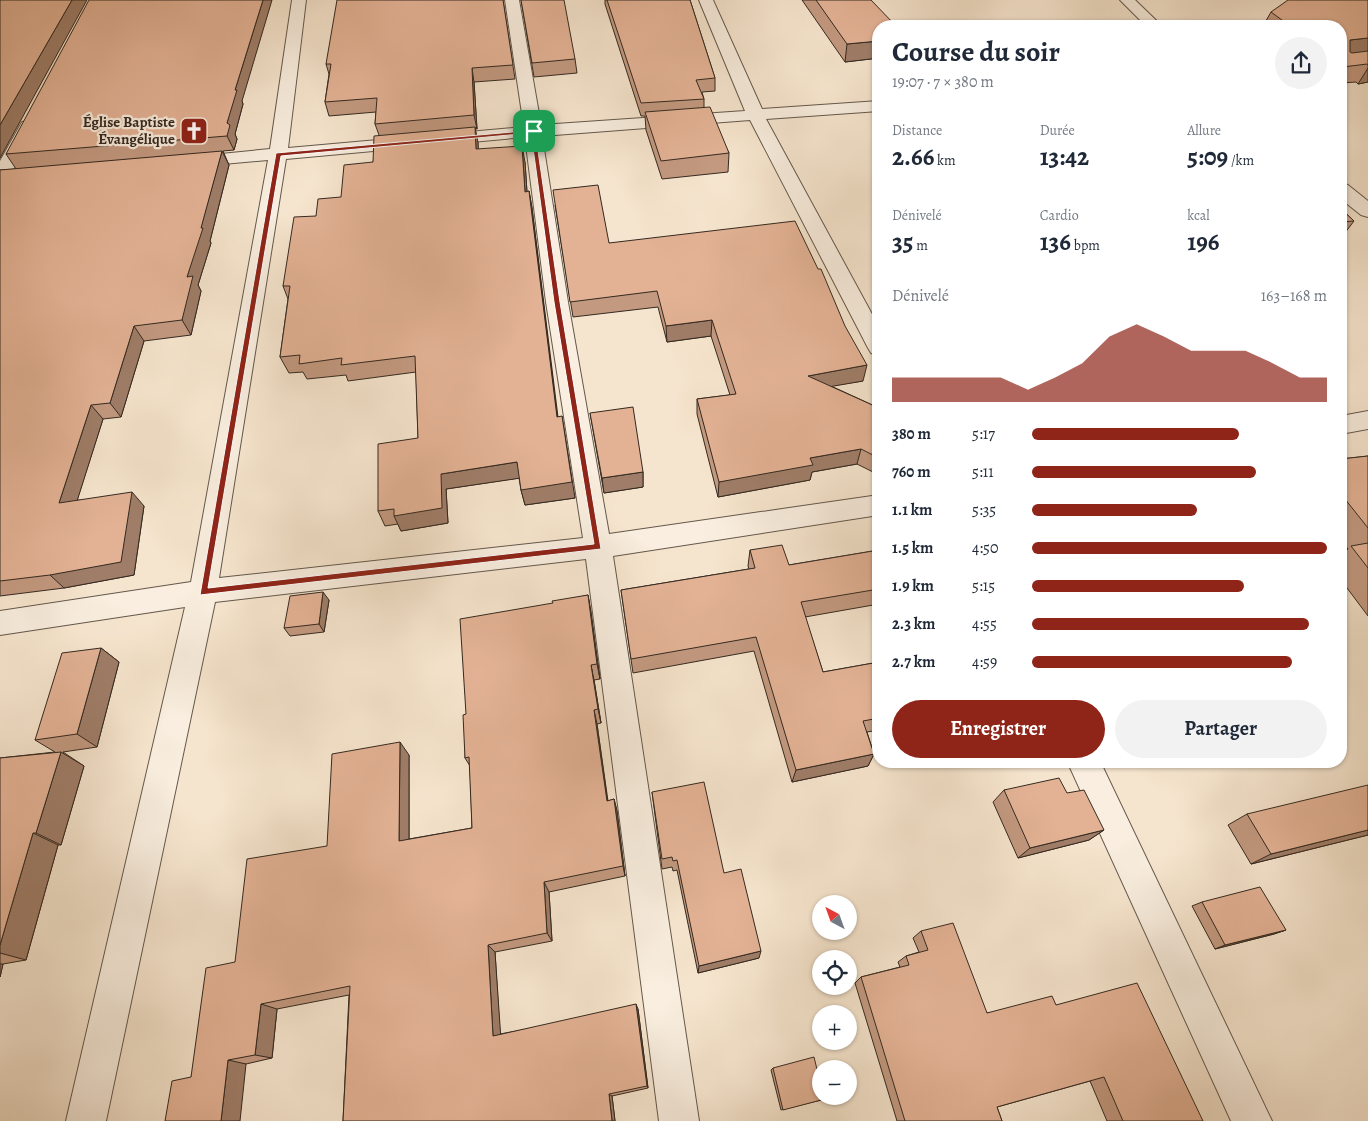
<!DOCTYPE html>
<html lang="fr">
<head>
<meta charset="utf-8">
<style>
  body { margin:0; font-family:Alegreya,serif; background:#f2f2f3; color:#1f2937; height:100vh; display:flex; flex-direction:column; font-size:19px; white-space:nowrap }
  * { box-sizing:border-box; margin:0 }
  p { font-size:16px; color:#747a83 }
  .icon { flex:none; width:28px; height:28px; fill:none; stroke:currentColor; stroke-width:2; stroke-linecap:round; stroke-linejoin:round }
  .map { position:relative; flex:1; overflow:hidden }
  .side { position:absolute; left:872px; top:20px; width:475px; height:748px; display:flex; flex-direction:column; background:#fff; border-radius:20px; box-shadow:0 1px 4px #0004 }
  .side>* { flex:none }
  .needle { width:32px; rotate:319deg }
  .controls { position:absolute; left:812px; top:895px; display:grid; gap:10px }
  .controls a { display:grid; place-items:center; width:45px; height:45px; border-radius:50%; background:#fff; box-shadow:0 1px 4px #0004; font-size:25px }
  .pin { position:absolute; display:grid; place-items:center; width:42px; height:42px; color:#fff; margin:-21px; border-radius:10px; box-shadow:0 2px 8px #0006 }
  .round { display:grid; place-items:center; flex:none; width:52px; height:52px; border-radius:26px; background:#f2f2f3 }
  .overview { display:flex; align-items:center; justify-content:space-between; height:85px; padding:0 20px }
  h1 { font-size:28px; font-weight:700; line-height:38px }
  .stats { display:grid; grid-template-columns:repeat(3,1fr); gap:8px; height:85px; padding:5px 20px }
  .stats div { display:grid; align-content:center }
  .stats b { font-size:25px; font-weight:700 }
  .stats small { font-size:14px; font-weight:400 }
  .stats p { font-size:14px }
  .chart { height:140px; padding:10px 20px }
  .chart p { display:flex; justify-content:space-between }
  .chart svg { width:100%; height:90px; margin-top:5px; fill:#8f2418; opacity:.7 }
  .cta { display:flex; gap:10px; margin-top:auto; padding:10px 20px }
  .cta a { flex:1; height:58px; border-radius:30px; background:#8f2418; color:#fff; font-size:20px; font-weight:700; line-height:58px; text-align:center }
  .cta a+a { background:#f2f2f3; color:#1f2937 }
  ul { padding:0 20px; list-style:none; font-size:16px }
  li { display:grid; grid-template-columns:80px 60px 1fr; align-items:center; height:38px }
  li i { height:12px; border-radius:6px; background:#8f2418 }
  .map>svg:first-child { display:block }
</style>
</head>
<body>
<div class="map">
<svg width="1368" height="1121" viewBox="0 0 1368 1121">
  <rect width="100%" height="100%" fill="#f6e5ce"/>
  <filter id="stains"><feTurbulence type="fractalNoise" baseFrequency=".004" numOctaves="4"/><feColorMatrix values="0 0 0 0 .2 0 0 0 0 .09 0 0 0 0 .02 0 0 0 .5 -.17"/></filter>
  <radialGradient id="worn" r=".72"><stop offset=".6" stop-color="#630" stop-opacity="0"/><stop offset="1" stop-color="#630" stop-opacity=".3"/></radialGradient>
  <g fill="none" stroke-linecap="round" stroke-linejoin="round">
    <defs>
      <g id="street">
        <path d="M292,0H306L288,148L524,127L505,0H519L541,125L745,111L699,0H713L762,109L879,101V111L766,119L879,327V356L871,353L868,348L750,120L542,136L568,302L609,534L879,495V515L613,556L699,1121H659L586,559L215,602L106,1121H66L185,607L0,635V611L191,582L268,160L190,167L184,166L181,162L184,158L190,157L270,149ZM525,137L546,302L583,538L219,578L286,159Z"/>
        <path d="M1120,0H1135L1162,26H1146Z"/>
        <path d="M28,121L34,122L37,126L9,178L7,182L0,184V161L22,122Z"/>
        <path d="M1341,183L1348,185L1368,201V217L1361,215L1341,199Z"/>
        <path d="M1368,411V429L1341,434V416Z"/>
        <path d="M1067,761H1100L1272,1121H1231Z"/>
      </g>
    </defs>
    <use href="#street" stroke="#64584c" stroke-width="2"/>
    <use href="#street" fill="#f9eedf" fill-rule="evenodd"/>
  </g>
  <g fill="#c39980" stroke="#342920">
    <path d="M503,0L515,79L474,82L477,129H475L478,143V149L525,162L527,192L529,191L532,208L558,417L575,498L525,505L521,490L519,478L446,489L448,523L401,531L398,524L385,526L378,511L418,438L416,372L348,381L346,375L307,379L303,372L289,373L280,357L288,299L283,286L316,216L341,197L373,162L379,135L375,124L376,112L329,116L325,102L329,74L326,64Z"/>
    <path d="M521,0L575,59L577,73L534,77Z"/>
    <path d="M605,0H690L715,78V91L702,92L704,99V107L729,153L728,172L662,179L646,130L645,116H641L605,4Z"/>
    <path d="M802,0H871L879,26V58L845,62Z"/>
    <path d="M1368,0V82L1358,84L1356,82L1341,83V26H1263L1271,12Z"/>
    <path d="M242,101L243,104L235,134L237,139L234,150L223,151L229,165L210,241L211,243L198,285L201,291L191,335L144,341L121,417L103,419L77,500L144,506L134,575L64,588L0,596V170L16,169L6,154Z"/>
    <path d="M555,205L609,243L863,381L831,386L879,408V475L857,464L812,472L810,480L718,497L697,414V399L730,395L711,336L667,342L658,307L573,317Z"/>
    <path d="M1341,209L1354,221L1341,238Z"/>
    <path d="M590,413L643,472V487L604,493Z"/>
    <path d="M1368,456V616L1341,580V555L1348,549L1341,540V459Z"/>
    <path d="M750,550L789,565L879,550V604L805,617L823,672L879,662V730L867,732L874,754L868,766L792,782L754,651L633,673L621,590L749,569L748,566Z"/>
    <path d="M588,595L600,679L594,680L601,723L597,724L608,801L614,799L617,811L625,876L549,892L552,941L495,952L500,1034L638,1009L648,1088L612,1096L615,1121H343L349,995L277,1009L272,1058L246,1064L191,1077L235,962L327,846L409,755V839L472,828L470,766L465,758L466,714L553,603Z"/>
    <path d="M329,600L324,632L290,636L284,628Z"/>
    <path d="M101,648L119,662L97,747L63,752L84,766L61,845H58L26,960L3,964L0,977V758L55,752L35,740Z"/>
    <path d="M1004,790L1067,793L1104,830L1089,840L1018,858L993,802Z"/>
    <path d="M652,792L724,873L759,958L698,973L677,870L673,871L672,867L662,869Z"/>
    <path d="M1247,814L1368,835L1251,864L1228,825Z"/>
    <path d="M1202,902L1286,930L1274,934L1215,949L1192,906Z"/>
    <path d="M921,931L987,1013L1056,1005L1203,1121H1107L1090,1081L997,1107L1002,1121H897L855,983L861,977L900,967L898,962L906,956L919,952L913,938Z"/>
    <path d="M773,1068L825,1099L781,1110L771,1070Z"/>
  </g>
  <g fill="#9f7d68" stroke="#342920">
    <path d="M72,0H87L0,158V125Z"/>
    <path d="M263,0H272L242,101L243,104L235,134L237,139L234,150L227,136V123L235,90Z"/>
    <path d="M1368,38V54L1341,58L1350,40Z"/>
    <path d="M879,41V58L845,62L847,44Z"/>
    <path d="M472,68L474,82L477,129L474,115Z"/>
    <path d="M1368,68V82L1358,84Z"/>
    <path d="M475,127L478,143L479,165L476,149Z"/>
    <path d="M522,146L525,162L528,208L525,192Z"/>
    <path d="M222,151L229,165L210,241L211,243L198,285L201,291L191,335L182,320L187,277Z"/>
    <path d="M529,191L532,208L559,433L557,417Z"/>
    <path d="M712,320L711,336L667,342L666,326Z"/>
    <path d="M134,326L144,341L121,417L110,403Z"/>
    <path d="M867,365L863,381L805,391L808,376Z"/>
    <path d="M91,405L103,419L72,517L59,503Z"/>
    <path d="M562,416L575,498L525,505L521,490Z"/>
    <path d="M861,449L857,464L812,472L810,480L718,497L719,482L810,458Z"/>
    <path d="M517,462L521,478L446,489L448,523L401,531L394,516L441,474Z"/>
    <path d="M643,472V487L604,493L602,478Z"/>
    <path d="M132,492L144,506L134,575L64,588L50,575Z"/>
    <path d="M323,592L329,600L324,632L319,624Z"/>
    <path d="M588,595L591,611L600,679L597,664Z"/>
    <path d="M101,648L119,662L97,747L77,734Z"/>
    <path d="M591,665L594,680L601,723L598,709Z"/>
    <path d="M594,710L597,724L609,812L607,801Z"/>
    <path d="M400,742L409,755V851L399,841Z"/>
    <path d="M61,752L84,766L61,845L36,833Z"/>
    <path d="M874,754L868,766L792,782L796,770Z"/>
    <path d="M614,799L617,811L625,876L623,866Z"/>
    <path d="M1104,830L1089,840L1018,858L1030,848Z"/>
    <path d="M1368,830V835L1251,864L1271,854Z"/>
    <path d="M33,833L58,845L26,960L0,953V945Z"/>
    <path d="M544,882L549,892L552,941L547,933Z"/>
    <path d="M1286,930L1274,934L1215,949L1225,945Z"/>
    <path d="M488,945L495,952L501,1040L493,1036Z"/>
    <path d="M761,951L759,958L698,973L699,966Z"/>
    <path d="M0,964H3L0,977Z"/>
    <path d="M261,1004L277,1009L272,1058L255,1055Z"/>
    <path d="M636,1004L638,1009L648,1088L647,1086Z"/>
    <path d="M228,1060L246,1064L240,1121H221Z"/>
    <path d="M609,1094L612,1096L615,1121H612Z"/>
  </g>
  <g fill="#e3b295" stroke="#342920">
    <path d="M0,0H72L0,125Z"/>
    <path d="M89,0H263L235,90H237L227,123L230,125L227,136L6,154Z"/>
    <path d="M337,0H503L513,65L472,68L474,115L375,124L377,98L325,102L331,64H326Z"/>
    <path d="M521,0H564L575,59L532,63Z"/>
    <path d="M607,0H690L715,78L696,80L704,99L641,103Z"/>
    <path d="M816,0H871L896,26H879V41L847,44Z"/>
    <path d="M1288,0H1368V38L1350,40V52L1352,53L1368,51V65L1367,64L1343,67L1341,66V26H1290L1271,12Z"/>
    <path d="M710,107L729,153L661,161L645,112Z"/>
    <path d="M475,127L476,149L522,146L525,192L529,191L557,417L562,416L572,482L521,490L517,462L441,474L442,508L394,516V509L378,511V444L418,438L415,356L341,365L342,358L299,364L300,355L280,357L290,286H283L294,217L316,216L318,199L341,197L344,165L373,162L374,136Z"/>
    <path d="M222,151L201,228H203L187,277L193,276L182,320L134,326L110,403L91,405L59,503L132,492L121,562L50,575L0,581V170Z"/>
    <path d="M598,185L609,243L795,221L818,269H821L845,326L867,365L808,376L879,408V458L861,449L810,458L813,465L719,482L697,399L736,394L712,320L666,326L657,291L570,302L553,190Z"/>
    <path d="M1341,209L1354,221L1341,222Z"/>
    <path d="M633,407L643,472L602,478L590,413Z"/>
    <path d="M1368,456V528L1341,494V459Z"/>
    <path d="M1368,543V568L1351,546Z"/>
    <path d="M782,545L789,565L879,550V589L801,602L823,672L879,662V718L863,721L874,754L796,770L756,637L631,659L621,590L755,568L750,550Z"/>
    <path d="M323,592L319,624L284,628L290,596Z"/>
    <path d="M588,595L597,664L591,665L598,709L594,710L607,801L614,799L623,866L544,882L547,933L488,945L493,1036L636,1004L647,1086L609,1094L612,1121H343L350,986L261,1004L255,1055L228,1060L221,1121H165L172,1081L191,1077L206,968L235,962L247,859L327,846L332,754L400,742L399,841L472,828L469,757L465,758L463,715L466,714L460,619L553,603L552,601Z"/>
    <path d="M101,648L77,734L35,740L62,653Z"/>
    <path d="M61,752L36,833H33L0,945V758Z"/>
    <path d="M1059,778L1067,793L1084,790L1104,830L1030,848L1004,790Z"/>
    <path d="M704,782L724,873L741,869L761,951L699,966L677,860L673,861L672,857L662,859L652,792Z"/>
    <path d="M1368,785V830L1271,854L1247,814Z"/>
    <path d="M1260,887L1286,930L1225,945L1202,902Z"/>
    <path d="M953,923L987,1013L1052,996L1056,1005L1137,983L1203,1121H1123L1104,1077L997,1107L1002,1121H905L861,977L909,965L906,956L928,950L921,931Z"/>
    <path d="M814,1057L821,1086V1096H824L825,1099L783,1110L773,1068Z"/>
  </g>
  <path fill="#8f2418" stroke="#fff" fill-rule="evenodd" d="M535,130L560,302L601,549L200,595L276,153ZM531,133L554,302L594,544L208,588L281,156Z"/>
  <defs>
    <symbol id="church-square" viewBox="-11 -11 22 22"><rect x="-9" y="-9" width="18" height="18" rx="4" fill="#8f2418" stroke="#f9eedf"/><path d="M-1.2-6h2.4v3.5h3.3v2.4h-3.3V6h-2.4V-.1h-3.3v-2.4h3.3Z" fill="#fff"/></symbol>
  </defs>
  <g fill-rule="evenodd">
    <use href="#church-square" x="178" y="115" width="32" height="32"/>
  </g>
  <g text-anchor="middle" stroke-width="4.5" stroke-linejoin="round" paint-order="stroke">
    <g font-size="15" font-weight="bold" fill="#342920" stroke="#f9eedf" text-anchor="end">
      <text x="175" y="127">Église Baptiste<tspan x="175" dy="17">Évangélique</tspan></text>
    </g>
  </g>
  <rect width="100%" height="100%" filter="url(#stains)"/>
  <rect width="100%" height="100%" fill="url(#worn)"/>
</svg>
<div class="controls">
<a><svg class="needle" viewBox="-14 -14 28 28"><path d="M0-13l5 13h-10z" fill="#e53935"/><path d="M0 13l5-13h-10z" fill="#747a83"/></svg></a>
<a><svg class="icon" aria-label="locate" viewBox="0 0 24 24"><circle cx="12" cy="12" r="6"/><path d="M12 2v4M12 18v4M2 12h4M18 12h4"/></svg></a>
<a>+</a>
<a>−</a>
</div>
<div class="pin" style="left:534px;top:131px;background:#1e9e55"><svg class="icon" aria-label="arrive" viewBox="0 0 24 24"><path d="M6 21V4h12l-3 4 3 4H6"/></svg></div>
<section class="side">
<div class="overview"><div><h1>Course du soir</h1><p>19:07 · 7 × 380 m</p></div><a class="round"><svg class="icon" aria-label="share" viewBox="0 0 24 24"><path d="M12 15V3M7 8l5-5 5 5M5 13v7h14v-7"/></svg></a></div>
<div class="stats">
<div><p>Distance</p><b>2.66<small> km</small></b></div>
<div><p>Durée</p><b>13:42</b></div>
<div><p>Allure</p><b>5:09<small> /km</small></b></div>
</div>
<div class="stats">
<div><p>Dénivelé</p><b>35<small> m</small></b></div>
<div><p>Cardio</p><b>136<small> bpm</small></b></div>
<div><p>kcal</p><b>196</b></div>
</div>
<div class="chart"><p><span>Dénivelé</span>163–168 m</p>
<svg viewBox="0 0 160 44" preserveAspectRatio="none"><path d="M0 44V32L10 32L20 32L30 32L40 32L50 38L60 32L70 25L80 12L90 6L100 12L110 19L120 19L130 19L140 25L150 32L160 32V44z"/></svg>
</div>
<ul>
<li><b>380 m</b>5:17<i style="width:70%"></i></li>
<li><b>760 m</b>5:11<i style="width:76%"></i></li>
<li><b>1.1 km</b>5:35<i style="width:56%"></i></li>
<li><b>1.5 km</b>4:50<i style="width:100%"></i></li>
<li><b>1.9 km</b>5:15<i style="width:72%"></i></li>
<li><b>2.3 km</b>4:55<i style="width:94%"></i></li>
<li><b>2.7 km</b>4:59<i style="width:88%"></i></li>
</ul>
<div class="cta"><a>Enregistrer</a><a>Partager</a></div>
</section>
</div>
</body>
</html>
